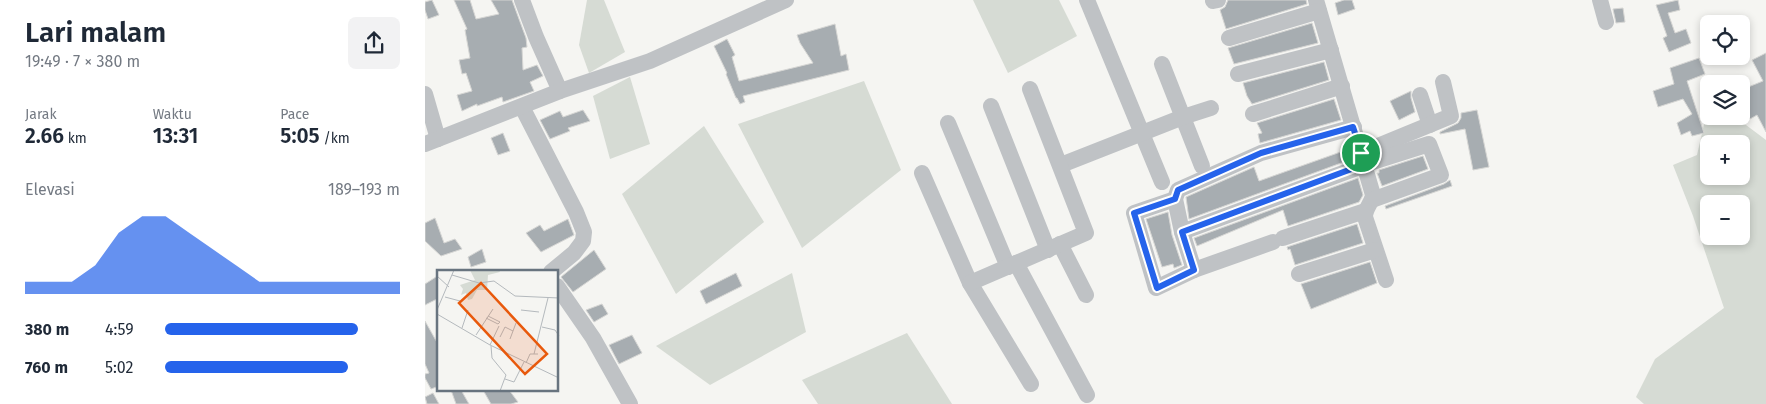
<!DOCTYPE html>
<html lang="id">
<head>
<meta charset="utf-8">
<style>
  body { margin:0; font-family:"Fira Sans",sans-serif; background:#f2f2f3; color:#1f2937; height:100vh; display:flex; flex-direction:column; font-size:19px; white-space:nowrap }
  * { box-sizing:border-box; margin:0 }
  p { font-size:16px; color:#747a83 }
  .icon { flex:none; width:28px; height:28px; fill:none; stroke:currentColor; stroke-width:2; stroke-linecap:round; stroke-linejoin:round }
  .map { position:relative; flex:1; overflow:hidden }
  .panel { display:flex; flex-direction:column; background:#fff; width:425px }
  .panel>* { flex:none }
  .fabs { position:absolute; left:1275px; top:15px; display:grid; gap:10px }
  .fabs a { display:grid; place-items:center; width:50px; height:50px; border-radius:8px; background:#fff; box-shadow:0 2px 8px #0003; font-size:25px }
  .pin { position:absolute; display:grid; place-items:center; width:42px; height:42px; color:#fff; margin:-21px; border:2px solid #fff; border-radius:50%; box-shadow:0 1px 5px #0007 }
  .round { display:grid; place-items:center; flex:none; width:52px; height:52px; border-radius:8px; background:#f2f2f3 }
  .headline { display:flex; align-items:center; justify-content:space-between; height:85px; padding:0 25px }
  h1 { font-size:28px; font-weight:600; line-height:38px }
  .stats { display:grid; grid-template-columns:repeat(3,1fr); gap:8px; height:85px; padding:5px 25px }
  .stats div { display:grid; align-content:center }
  .stats b { font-size:21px; font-weight:600 }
  .stats small { font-size:14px; font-weight:400 }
  .stats p { font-size:14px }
  .chart { height:140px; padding:10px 25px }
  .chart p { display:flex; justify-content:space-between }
  .chart svg { width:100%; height:90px; margin-top:5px; fill:#2563eb; opacity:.7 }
  ul { padding:0 25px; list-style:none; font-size:16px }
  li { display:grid; grid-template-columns:80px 60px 1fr; align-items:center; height:38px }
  li i { height:12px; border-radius:6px; background:#2563eb }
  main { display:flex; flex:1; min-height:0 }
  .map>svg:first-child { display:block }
</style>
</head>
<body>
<main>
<section class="panel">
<div class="headline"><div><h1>Lari malam</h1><p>19:49 · 7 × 380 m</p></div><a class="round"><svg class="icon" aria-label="share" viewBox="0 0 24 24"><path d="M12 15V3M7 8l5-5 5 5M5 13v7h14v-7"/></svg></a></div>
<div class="stats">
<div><p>Jarak</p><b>2.66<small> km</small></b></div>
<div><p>Waktu</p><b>13:31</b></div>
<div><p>Pace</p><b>5:05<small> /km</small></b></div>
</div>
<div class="chart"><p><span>Elevasi</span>189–193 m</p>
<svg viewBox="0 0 160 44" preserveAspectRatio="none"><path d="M0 44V38L10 38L20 38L30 30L40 14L50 6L60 6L70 14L80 22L90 30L100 38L110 38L120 38L130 38L140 38L150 38L160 38V44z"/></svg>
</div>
<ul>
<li><b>380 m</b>4:59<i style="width:82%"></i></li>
<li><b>760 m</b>5:02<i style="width:78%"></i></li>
</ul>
</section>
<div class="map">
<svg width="1341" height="404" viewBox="0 0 1341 404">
  <rect width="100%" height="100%" fill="#f5f5f2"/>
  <g fill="#d6dbd4" fill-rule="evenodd">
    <path d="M162,0H179L200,52L164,73L154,45Z"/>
    <path d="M548,0H634L652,36L583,73Z"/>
    <path d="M205,77L225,144L185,159L168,96Z"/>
    <path d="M439,81L476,170L377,248L313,124Z"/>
    <path d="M1280,120L1317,122L1341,140V404H1219L1211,397L1230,359L1299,308L1268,216L1248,165L1272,155ZM1284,144H1316V176H1284ZM1284,204H1316V236H1284Z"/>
    <path d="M279,126L339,222L251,294L197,194Z"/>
    <path d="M367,273L381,332L285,385L231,346Z"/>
    <path d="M482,333L527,404H393L377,380Z"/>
  </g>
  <g fill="#a7adb1" stroke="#d6d6d4">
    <path d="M7,0L14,15L3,19L0,10V2Z"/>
    <path d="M29,0H45L51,19L74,14L66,0H87L101,38L102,47L97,48L98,70L112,65L118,76L105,82L109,91L78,102L77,97L52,106V104L37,111L32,95L47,91L41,73L37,74L34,60L45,58L40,30L42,29Z"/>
    <path d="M803,0H881L882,4L801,29L795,10L800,7Z"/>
    <path d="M919,0H927L930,9L913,15L910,3Z"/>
    <path d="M1253,0L1255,10L1243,13L1250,33L1261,29L1266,43L1244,52L1238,38L1242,36L1231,5Z"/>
    <path d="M1198,8L1200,22L1191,23L1188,9Z"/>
    <path d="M887,23L893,43L809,64L803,48Z"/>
    <path d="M410,24L416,56L421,54L424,70L318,96L320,102L315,104L312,98H311L301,74L302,73L289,46L302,39L310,55L307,57L314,81L388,63L375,43L372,35Z"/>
    <path d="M1341,53V132L1332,115L1325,119L1324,116L1316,121V90L1338,81L1327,60Z"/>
    <path d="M1274,58L1280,74L1262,81L1279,133L1267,136L1265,131L1256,135L1252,123L1267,114L1258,99L1233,107L1228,91L1249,84L1245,68Z"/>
    <path d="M899,62L904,80L827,104L822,96L818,83Z"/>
    <path d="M986,91V98L990,112L974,120L965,101Z"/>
    <path d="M909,99L916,120L835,143L833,134L837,133L832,123Z"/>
    <path d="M158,110L165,121L143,128L145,131L125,139L115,120L135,111L138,117Z"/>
    <path d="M1052,110L1064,167L1048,170L1040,129L1015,134V132L1033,123L1036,118V113Z"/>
    <path d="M78,133L85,151L73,155L66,138Z"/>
    <path d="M924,149L927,159L764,219L761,197L829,167L834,181Z"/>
    <path d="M998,156L1003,169L957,186L952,173H954V170Z"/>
    <path d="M933,178L938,195L934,202L863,226L858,210L772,246L769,238Z"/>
    <path d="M1025,180L1027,186L961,209L960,206L1019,184Z"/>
    <path d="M743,212L747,235L757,265L749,268L748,264L737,267L721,219Z"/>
    <path d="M10,218L19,243L30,239L37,249L16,256L0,241V223Z"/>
    <path d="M143,219L149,235L116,252L101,233L115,225L119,231Z"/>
    <path d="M932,224L938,243L870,265L865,249L863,250L862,247Z"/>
    <path d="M57,249L61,262L46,267L43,257Z"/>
    <path d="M169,250L181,269L148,292L136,277Z"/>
    <path d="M945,262L952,283L886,309L876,284Z"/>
    <path d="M311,273L317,286L281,304L275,291Z"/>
    <path d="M14,275V298L0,305V284Z"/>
    <path d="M177,304L183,314L169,322L161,310Z"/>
    <path d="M0,321L14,346V386L6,389L0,378V374L4,373L0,364Z"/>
    <path d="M207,335L217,353L194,364L184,345Z"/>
    <path d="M26,390H36L44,404H31Z"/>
    <path d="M58,390H84L93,402L86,404H66Z"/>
    <path d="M8,393L14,404H2L0,397Z"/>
  </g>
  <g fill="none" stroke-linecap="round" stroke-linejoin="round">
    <g stroke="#bfc2c5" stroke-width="16">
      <path d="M97,0L111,37L135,91"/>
      <path d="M662,0L737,182"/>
      <path d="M891,0L948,195C947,203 940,208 940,217L961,280"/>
      <path d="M1175,0L1181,22"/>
      <path d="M788,1L793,0"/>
      <path d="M804,38L894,11"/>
      <path d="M737,64L777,166"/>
      <path d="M813,74L906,50"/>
      <path d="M0,94L13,139"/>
      <path d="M995,95L1005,125"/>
      <path d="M566,106L623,250"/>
      <path d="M97,107L151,212L159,232L158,241L149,253L126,272"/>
      <path d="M828,114L917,86"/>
      <path d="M523,123L583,267"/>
      <path d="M929,127L836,153L753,190L750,199L757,232L940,165"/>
      <path d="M0,144L135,91L225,61L361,0"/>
      <path d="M936,153L1026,116L1018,82"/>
      <path d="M944,163L1004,144L1016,175L947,200"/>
      <path d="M636,165L758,117L786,108"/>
      <path d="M497,173L545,283L606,384"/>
      <path d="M750,199L709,213L731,288L769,270"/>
      <path d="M757,232L769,270L848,242"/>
      <path d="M858,238L940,211"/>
      <path d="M635,244L661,295"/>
      <path d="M591,263L662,395"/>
      <path d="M874,274L950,250"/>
      <path d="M545,283L661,233L605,89"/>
      <path d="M132,286L168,338L205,404"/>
    </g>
  </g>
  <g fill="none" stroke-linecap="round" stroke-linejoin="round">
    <defs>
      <path id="route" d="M928,127L940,164L757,232L769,270L732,288L709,213L750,199L753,190L836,153Z"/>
    </defs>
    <use href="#route" stroke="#fff" stroke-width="10"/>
    <use href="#route" stroke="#2563eb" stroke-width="6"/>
  </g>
  <g transform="translate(12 270)">
    <rect width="121" height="121" fill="#f5f5f2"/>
    <path d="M33,0H62L63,2L51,5L50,20H40L35,29L31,30L29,23L24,25L26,19L23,15L38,10Z" fill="#d6dbd4"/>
    <path fill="none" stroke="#b4b9bd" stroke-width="1" d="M15,5L42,13L57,11L78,26L122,28M0,6L12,17M8,27L23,31M0,40L17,0M84,40L102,42M0,44L53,75L122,108M49,48L61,54L63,52L51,46M105,57L118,60L122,66M25,58L31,40M39,65L56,39M63,67L68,57L76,61M73,69L79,53M53,75L62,56M54,76L55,88L69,105L63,121M97,84L111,28M89,93L93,84H101M68,109L77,112L87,92"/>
    <path fill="#e8590c" fill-opacity="0.15" stroke="#e8590c" stroke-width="2.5" d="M44,13L110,84L88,104L22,33Z"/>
    <rect width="121" height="121" fill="none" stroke="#68747f" stroke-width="2.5"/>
  </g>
</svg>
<div class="fabs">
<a><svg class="icon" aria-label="locate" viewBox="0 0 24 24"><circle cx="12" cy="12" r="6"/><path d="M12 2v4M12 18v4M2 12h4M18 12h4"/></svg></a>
<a><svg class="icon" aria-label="layers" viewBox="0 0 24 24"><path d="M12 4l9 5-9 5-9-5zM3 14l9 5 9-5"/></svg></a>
<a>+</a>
<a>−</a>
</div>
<div class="pin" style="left:936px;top:153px;background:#1e9e55"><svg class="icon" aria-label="arrive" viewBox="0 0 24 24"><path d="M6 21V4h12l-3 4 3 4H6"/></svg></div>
</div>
</main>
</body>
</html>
